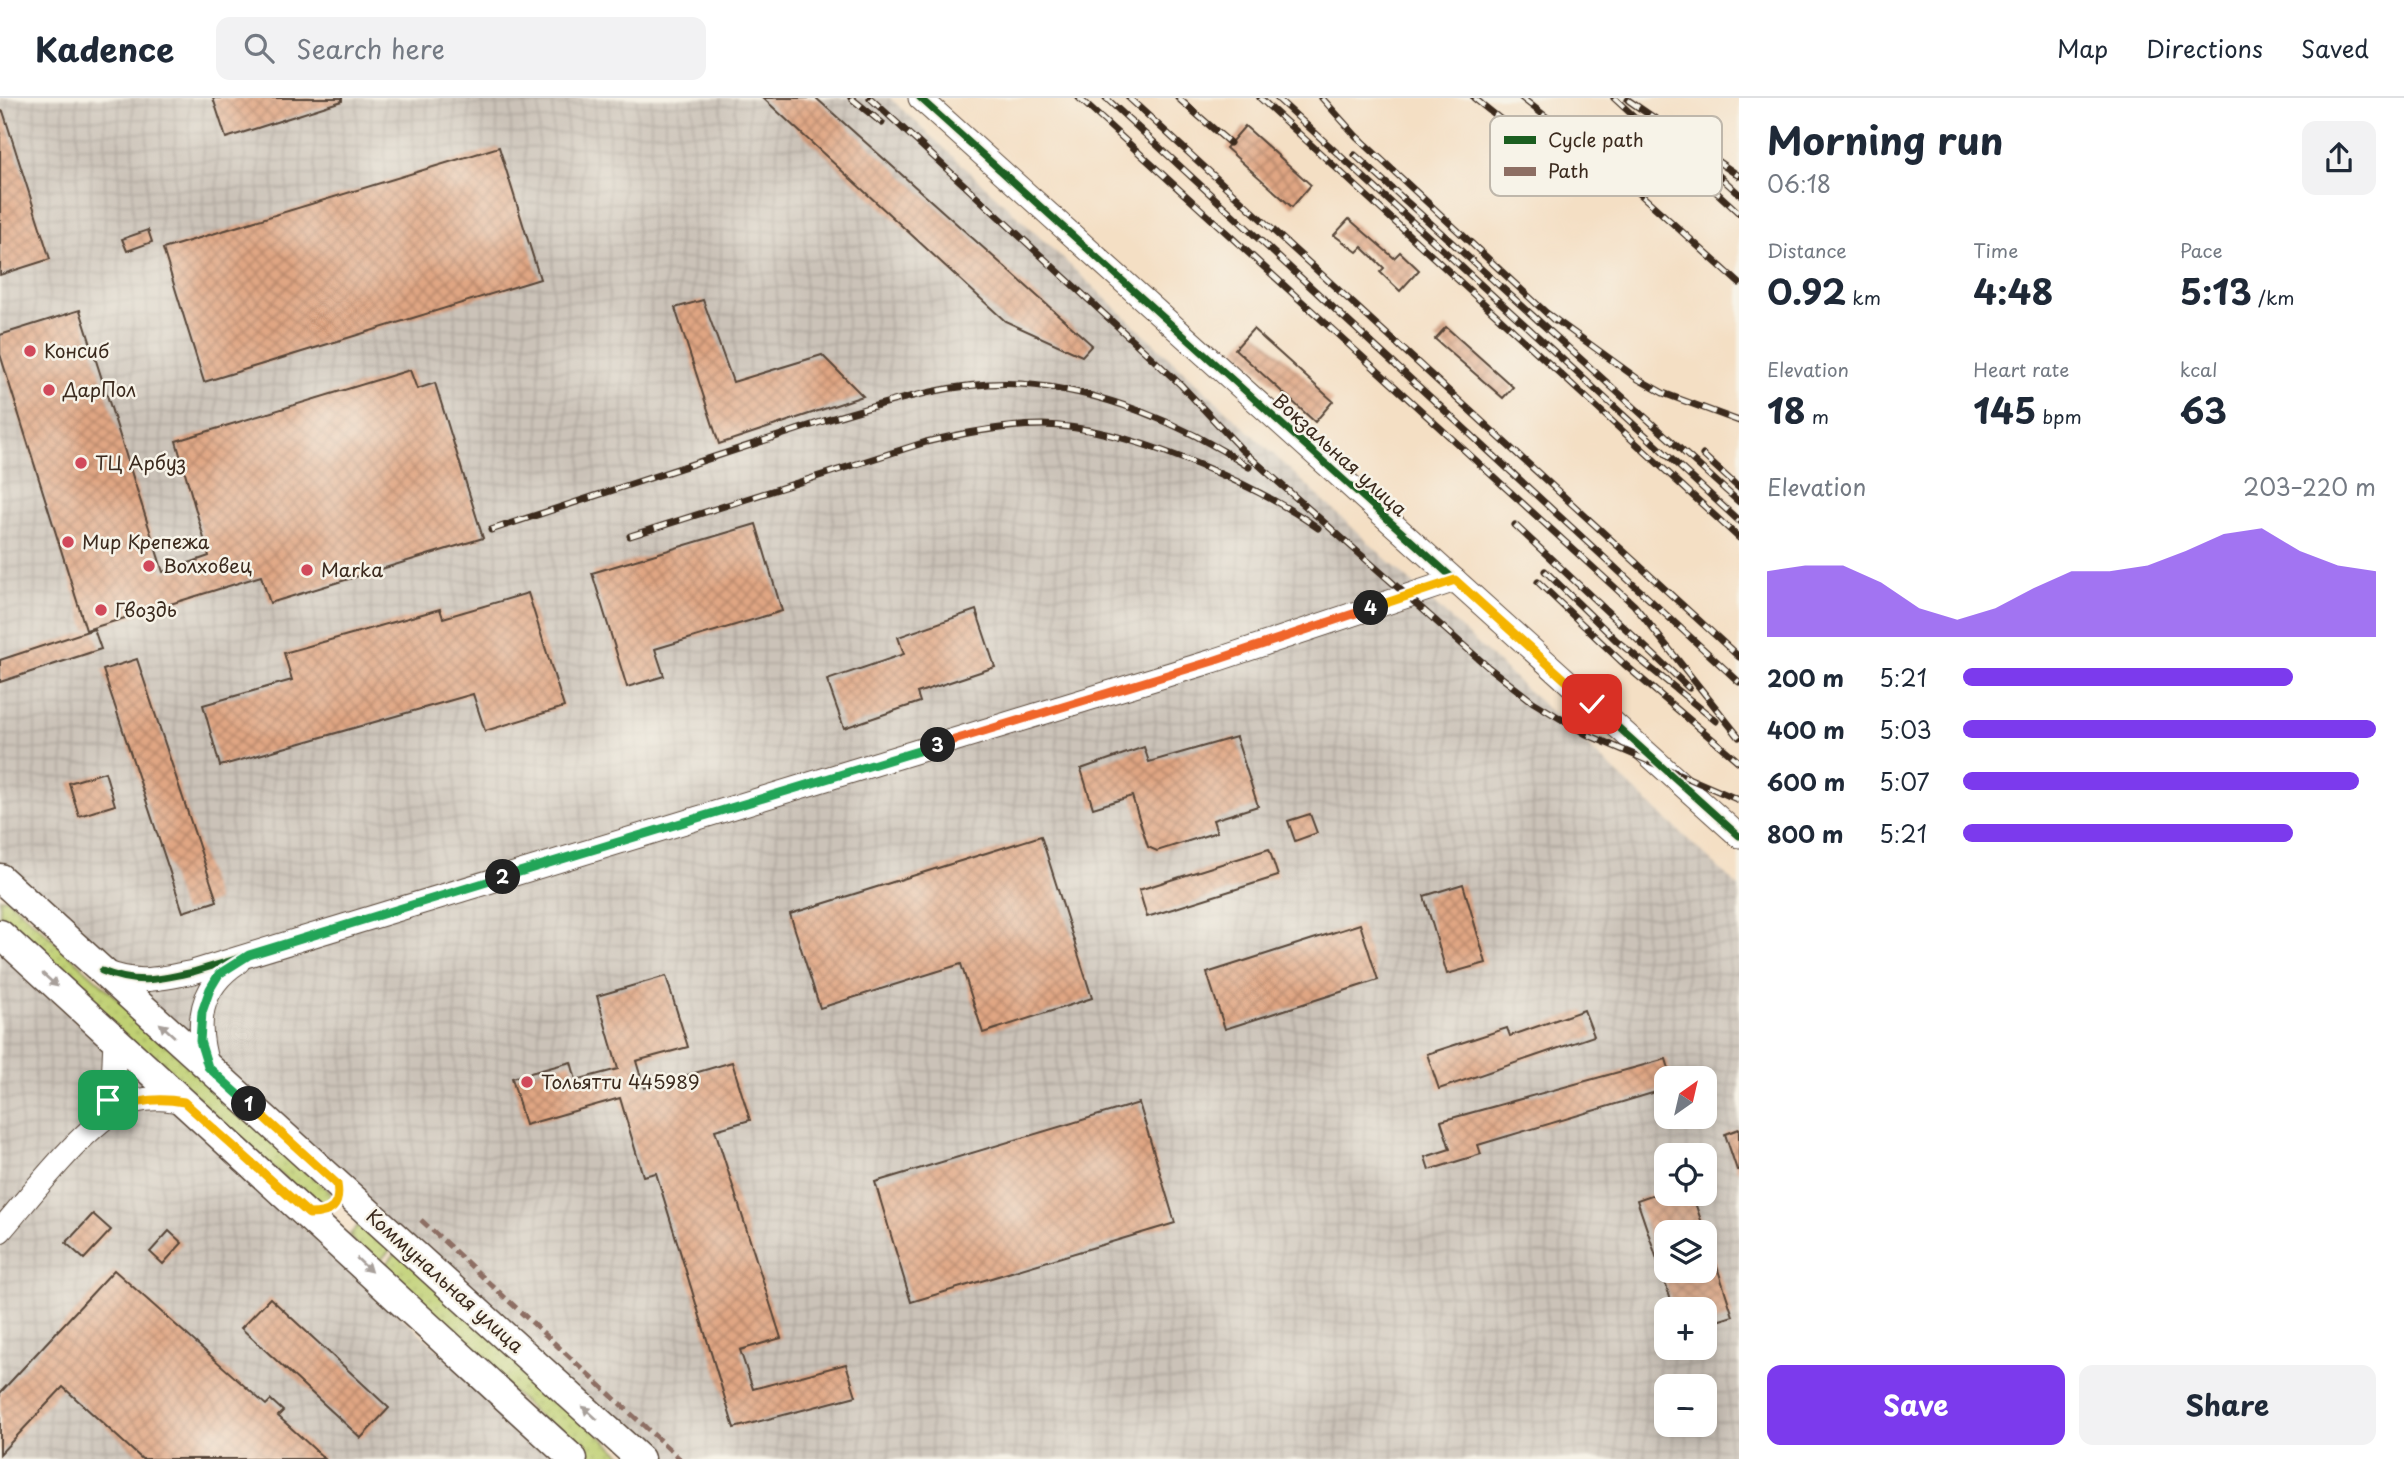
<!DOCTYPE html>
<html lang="en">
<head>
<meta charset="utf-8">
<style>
  body { margin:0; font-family:"Playpen Sans",sans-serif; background:#f2f2f3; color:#1f2937; height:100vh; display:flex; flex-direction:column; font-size:26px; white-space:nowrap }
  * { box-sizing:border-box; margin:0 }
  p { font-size:23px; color:#747a83 }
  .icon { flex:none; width:38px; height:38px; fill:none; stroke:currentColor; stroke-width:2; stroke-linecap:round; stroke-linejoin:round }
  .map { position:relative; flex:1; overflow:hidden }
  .sheet { display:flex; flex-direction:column; background:#fff; width:665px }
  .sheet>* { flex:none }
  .needle { width:46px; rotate:34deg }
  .buttons { position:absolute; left:1654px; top:968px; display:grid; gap:14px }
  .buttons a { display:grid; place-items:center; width:63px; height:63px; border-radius:14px; background:#fff; box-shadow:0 4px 18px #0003; font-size:35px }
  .pin { position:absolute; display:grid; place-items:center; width:60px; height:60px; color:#fff; margin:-30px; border-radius:14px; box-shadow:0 4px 10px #0006 }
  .km { position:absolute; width:35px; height:35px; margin:-18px; border-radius:50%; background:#222; color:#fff; font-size:19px; line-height:35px; text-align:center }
  .round { display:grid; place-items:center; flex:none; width:74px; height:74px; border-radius:14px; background:#f2f2f3 }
  .overview { display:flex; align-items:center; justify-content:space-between; height:119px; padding:0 28px }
  h1 { font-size:38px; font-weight:700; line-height:52px }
  .stats { display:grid; grid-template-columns:repeat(3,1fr); gap:10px; height:119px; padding:7px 28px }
  .stats div { display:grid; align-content:center }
  .stats b { font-size:35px; font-weight:700 }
  .stats small { font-size:19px; font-weight:400 }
  .stats p { font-size:19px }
  .chart { height:196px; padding:14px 28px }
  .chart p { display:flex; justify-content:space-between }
  .chart svg { width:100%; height:126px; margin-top:7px; fill:#7c3aed; opacity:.7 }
  .primary-button { display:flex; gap:14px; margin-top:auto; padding:14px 28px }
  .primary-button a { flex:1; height:80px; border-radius:14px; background:#7c3aed; color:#fff; font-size:28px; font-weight:700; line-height:80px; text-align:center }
  .primary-button a+a { background:#f2f2f3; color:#1f2937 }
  ul { padding:0 28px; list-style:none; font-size:23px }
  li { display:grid; grid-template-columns:112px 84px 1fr; align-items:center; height:52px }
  li i { height:18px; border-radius:9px; background:#7c3aed }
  header { display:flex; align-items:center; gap:42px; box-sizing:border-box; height:98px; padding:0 35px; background:#fff; border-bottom:2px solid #e0e1e3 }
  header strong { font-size:33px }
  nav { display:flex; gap:38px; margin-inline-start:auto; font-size:24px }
  .search { width:490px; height:63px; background:#f2f2f3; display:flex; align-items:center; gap:18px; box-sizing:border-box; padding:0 24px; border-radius:14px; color:#747a83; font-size:26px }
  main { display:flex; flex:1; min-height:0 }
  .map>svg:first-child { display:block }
</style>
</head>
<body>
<header>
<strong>Kadence</strong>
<div class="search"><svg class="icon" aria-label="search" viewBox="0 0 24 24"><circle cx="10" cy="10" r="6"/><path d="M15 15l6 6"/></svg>Search here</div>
<nav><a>Map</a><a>Directions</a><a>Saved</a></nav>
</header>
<main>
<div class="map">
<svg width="1739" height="1361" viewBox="0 0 1739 1361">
  <defs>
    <pattern id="industrial-grid" width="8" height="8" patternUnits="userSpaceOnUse" patternTransform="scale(1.75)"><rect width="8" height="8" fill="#cbc2b8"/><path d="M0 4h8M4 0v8" fill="none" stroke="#afa79e"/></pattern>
    <pattern id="grass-dots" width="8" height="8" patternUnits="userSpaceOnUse" patternTransform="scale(1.75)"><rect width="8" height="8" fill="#c0d073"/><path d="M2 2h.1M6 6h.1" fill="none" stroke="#a6b363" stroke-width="1.8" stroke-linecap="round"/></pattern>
    <pattern id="building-cross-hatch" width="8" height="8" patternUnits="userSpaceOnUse" patternTransform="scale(1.75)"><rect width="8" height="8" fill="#e0a683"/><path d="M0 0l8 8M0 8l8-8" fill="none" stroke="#b7876b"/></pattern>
  </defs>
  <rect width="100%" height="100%" fill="#f7f3e8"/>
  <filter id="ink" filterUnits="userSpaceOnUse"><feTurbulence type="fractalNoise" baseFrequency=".0143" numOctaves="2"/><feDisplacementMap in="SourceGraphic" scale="14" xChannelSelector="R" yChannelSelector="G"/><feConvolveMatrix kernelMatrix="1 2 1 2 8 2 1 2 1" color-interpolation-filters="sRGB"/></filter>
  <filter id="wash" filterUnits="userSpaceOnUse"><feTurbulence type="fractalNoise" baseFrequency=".00686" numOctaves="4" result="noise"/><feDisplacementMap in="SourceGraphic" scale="28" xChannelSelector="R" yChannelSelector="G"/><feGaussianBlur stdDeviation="1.57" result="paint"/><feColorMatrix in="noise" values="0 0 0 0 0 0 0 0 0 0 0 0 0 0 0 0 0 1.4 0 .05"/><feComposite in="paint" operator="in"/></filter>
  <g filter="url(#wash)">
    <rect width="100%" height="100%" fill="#f4dfc4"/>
    <g fill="url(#industrial-grid)" fill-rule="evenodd">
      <path d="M0,0H890L1739,789V1361H640L0,773ZM1666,980H1704V1018H1666ZM1666,1057H1704V1096H1666ZM1666,1134H1704V1172H1666ZM1666,1211H1704V1250H1666ZM1666,1288H1704V1326H1666Z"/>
      <path d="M0,853L558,1361H0Z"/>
    </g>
    <g fill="url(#grass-dots)" stroke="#7e7d48" stroke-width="2">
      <path d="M0,800H7L331,1095L328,1104L319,1111L0,825Z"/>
      <path d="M360,1125L394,1148L375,1168L349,1138Z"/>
      <path d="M398,1153L626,1361H586L379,1173Z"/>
    </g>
    <g id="blocks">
      <g fill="url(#building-cross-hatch)">
        <path d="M213,0H342V3L226,40Z"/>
        <path d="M763,0H816L1092,247L1082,258L1005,223Z"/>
        <path d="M3,13L50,161L0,177V14Z"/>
        <path d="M1245,28L1311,87L1292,109L1226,50Z"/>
        <path d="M499,49L540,181L204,284L163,151Z"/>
        <path d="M1349,121L1394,160L1400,154L1419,172L1400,193L1380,174L1384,170L1362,149L1357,154L1334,137Z"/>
        <path d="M148,132L152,144L127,153L122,141Z"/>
        <path d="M703,202L733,284L822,257L863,298L719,346L675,210Z"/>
        <path d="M80,212L163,474L209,458L176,343L410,272L417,291L435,285L483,440L270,505L261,478L86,532L0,256V237Z"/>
        <path d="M1446,229L1513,289L1503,300L1435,241Z"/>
        <path d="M1253,231L1333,303L1315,324L1235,251Z"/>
        <path d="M756,426L782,513L655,551L664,578L627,589L592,475Z"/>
        <path d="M528,495L564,609L485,633L473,596L220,668L203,607L292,582L284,555L440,511L443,520Z"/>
        <path d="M976,512L995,569L917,595L920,604L844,630L827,582L904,556L898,539Z"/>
        <path d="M94,531L101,551L0,584V562Z"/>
        <path d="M137,561L217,803L183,814L103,572Z"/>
        <path d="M1236,639L1258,708L1213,722L1217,734L1157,753L1148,749L1132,698L1093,710L1081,671L1144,649L1149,664Z"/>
        <path d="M105,674L115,707L79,718L69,685Z"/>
        <path d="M1310,716L1317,735L1295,743L1288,723Z"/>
        <path d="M1041,738L1092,900L983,935L961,866L820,910L790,816Z"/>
        <path d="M1269,751L1278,778L1147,819L1139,792Z"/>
        <path d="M1463,786L1486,865L1447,876L1424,798Z"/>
        <path d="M1360,826L1378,882L1225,931L1207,875Z"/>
        <path d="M666,878L688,949L636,963L644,990L732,964L750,1022L715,1032L781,1240L740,1252L753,1291L846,1266L856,1298L734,1330L656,1075L643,1078L620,1000L525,1027L512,980L571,964L576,982L618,971L597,898Z"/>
        <path d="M1584,912L1594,938L1439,991L1427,956L1507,930L1510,938Z"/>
        <path d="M1666,961L1672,980H1666V991L1478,1047L1481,1056L1429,1072L1425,1059L1450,1051L1441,1023Z"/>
        <path d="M1139,1005L1175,1125L911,1204L875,1084Z"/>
        <path d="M1739,1031V1072H1737L1725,1036Z"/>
        <path d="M1666,1092V1096H1692L1705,1134H1666V1172H1704L1707,1138L1733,1218L1704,1227V1211H1674L1637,1102Z"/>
        <path d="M93,1116L111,1132L84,1161L66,1145Z"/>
        <path d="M169,1133L182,1145L163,1166L150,1154Z"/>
        <path d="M114,1172L266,1307L271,1302L283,1313L278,1318L325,1361H142L63,1289L0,1356V1295Z"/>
        <path d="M270,1200L389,1310L361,1340L241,1230Z"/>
      </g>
    </g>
  </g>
  <g filter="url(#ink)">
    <use href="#blocks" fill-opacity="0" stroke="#574537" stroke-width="2"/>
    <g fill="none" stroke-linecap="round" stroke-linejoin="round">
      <defs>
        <g id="minor">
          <path d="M920,0L1739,738"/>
          <path d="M105,874C138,887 159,881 193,874L1213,563L1455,482"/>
          <path d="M208,969C195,927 198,890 238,864"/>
          <path d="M99,1023L113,987L115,941"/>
          <path d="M0,1133C31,1098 92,1015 136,1003C153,999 168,1001 184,1004"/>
        </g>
        <g id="major">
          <path d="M0,780L640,1361"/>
          <path d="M0,836L573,1361"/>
        </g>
      </defs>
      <use href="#minor" stroke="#574537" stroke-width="25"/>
      <use href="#major" stroke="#574537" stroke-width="31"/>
      <use href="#minor" stroke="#fff" stroke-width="23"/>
      <use href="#major" stroke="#fff" stroke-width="28"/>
      <defs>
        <g id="rail">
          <path d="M851,0L882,25"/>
          <path d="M870,0L1181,287L1242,352L1488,569L1533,604L1586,636L1739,702"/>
          <path d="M1079,0L1634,507L1739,639"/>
          <path d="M1106,0L1739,584"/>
          <path d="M1129,0L1739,559"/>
          <path d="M1178,0L1230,45"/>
          <path d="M1260,0L1739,440"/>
          <path d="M1277,0L1739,423"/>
          <path d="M1322,0L1356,38L1555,223"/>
          <path d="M1474,0L1550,61"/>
          <path d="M1522,0L1609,68L1739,185"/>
          <path d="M1614,0L1739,115"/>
          <path d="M1628,2L1739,78"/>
          <path d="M1355,57L1739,404"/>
          <path d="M1704,64L1739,96"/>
          <path d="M1548,216L1638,281L1663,295L1739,323"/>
          <path d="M1703,357L1739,390"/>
          <path d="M1515,427L1689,590"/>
          <path d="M491,432L833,320C892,303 958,282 1021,286C1102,292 1182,325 1249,369"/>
          <path d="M630,438L926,344C964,335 1004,327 1043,327C1122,328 1254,384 1318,430"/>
          <path d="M1545,473L1617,543L1716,623"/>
          <path d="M1538,484L1624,566L1739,664"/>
        </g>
      </defs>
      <use href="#rail" stroke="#3b2a1e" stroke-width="7"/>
      <use href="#rail" stroke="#f7f3e8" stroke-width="4.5" stroke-dasharray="13" stroke-linecap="butt"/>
      <path stroke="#8d6e63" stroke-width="5" stroke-dasharray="10 5" stroke-linecap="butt" d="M421,1122L680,1361"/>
      <defs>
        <g id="cycleway">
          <path d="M920,0L1739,738"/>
          <path d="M102,873C137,887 157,882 193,874L1213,563L1455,482"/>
        </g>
      </defs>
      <use href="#cycleway" stroke="#f7f3e8" stroke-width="11"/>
      <use href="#cycleway" stroke="#1b5e20" stroke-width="7"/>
    </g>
    <defs><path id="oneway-solid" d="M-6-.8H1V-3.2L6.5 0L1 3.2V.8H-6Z" transform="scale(1.75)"/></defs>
    <g fill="#a79f9a">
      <use href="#oneway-solid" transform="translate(50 882) rotate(42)"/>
      <use href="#oneway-solid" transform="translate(167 932) rotate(-138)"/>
      <use href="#oneway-solid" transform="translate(364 1167) rotate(43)"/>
      <use href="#oneway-solid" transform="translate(590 1315) rotate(-138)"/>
    </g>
  </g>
  <g fill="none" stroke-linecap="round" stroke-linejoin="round" filter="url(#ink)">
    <defs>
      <path id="split-1" d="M108,1002L99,1023C128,1004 150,998 184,1004L309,1116C331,1116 341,1109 337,1086L249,1006"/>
      <path id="split-2" d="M249,1006L208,969L200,943L202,914L210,891L219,876L249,857L503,779"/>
      <path id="split-3" d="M503,779L938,647"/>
      <path id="split-4" d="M938,647L1213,563L1371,510"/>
      <path id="split-5" d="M1371,510L1455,482L1592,606"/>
    </defs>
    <use href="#split-1" stroke="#fff" stroke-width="14"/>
    <use href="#split-2" stroke="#fff" stroke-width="14"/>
    <use href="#split-3" stroke="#fff" stroke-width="14"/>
    <use href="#split-4" stroke="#fff" stroke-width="14"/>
    <use href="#split-5" stroke="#fff" stroke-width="14"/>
    <use href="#split-1" stroke="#f5b400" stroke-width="9"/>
    <use href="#split-2" stroke="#22a559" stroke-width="9"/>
    <use href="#split-3" stroke="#22a559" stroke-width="9"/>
    <use href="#split-4" stroke="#f0652b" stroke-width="9"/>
    <use href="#split-5" stroke="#f5b400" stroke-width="9"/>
  </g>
  <g fill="#d1495b" stroke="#f7f3e8" stroke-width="2.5">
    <circle cx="30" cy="253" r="7"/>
    <circle cx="49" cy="292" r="7"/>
    <circle cx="81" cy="365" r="7"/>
    <circle cx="68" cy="444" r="7"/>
    <circle cx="149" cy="468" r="7"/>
    <circle cx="307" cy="472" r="7"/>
    <circle cx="101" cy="512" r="7"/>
    <circle cx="527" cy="984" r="7"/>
  </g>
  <g text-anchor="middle" stroke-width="5" stroke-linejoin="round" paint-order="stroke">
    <g font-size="19" fill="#3b2a1e" stroke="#f7f3e8" text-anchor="start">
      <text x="44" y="260">Консиб</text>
      <text x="63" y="299">ДарПол</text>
      <text x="95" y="372">ТЦ Арбуз</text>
      <text x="82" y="451">Мир Крепежа</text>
      <text x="163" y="475">Волховец</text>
      <text x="321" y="479">Marka</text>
      <text x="115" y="519">Гвоздь</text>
      <text x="541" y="991">Тольятти 445989</text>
    </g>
    <g font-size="19" fill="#3b2a1e" stroke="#f7f3e8">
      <text transform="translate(1340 357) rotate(42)" y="7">Вокзальная улица</text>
      <text transform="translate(445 1183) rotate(42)" y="7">Коммунальная улица</text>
    </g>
  </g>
  <rect x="1490" y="18" width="232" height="80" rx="10" fill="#f7f3e8" stroke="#bfb7ab" stroke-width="2"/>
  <rect x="1504" y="38" width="32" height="8" fill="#1b5e20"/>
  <rect x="1504" y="69" width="32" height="9" fill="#8d6e63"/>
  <g font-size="19" fill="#3b2a1e">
    <text x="1548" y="49">Cycle path</text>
    <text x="1548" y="80">Path</text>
  </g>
</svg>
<div class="buttons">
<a><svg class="needle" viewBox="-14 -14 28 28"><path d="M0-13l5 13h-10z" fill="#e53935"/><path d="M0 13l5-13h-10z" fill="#747a83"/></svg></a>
<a><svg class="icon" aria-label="locate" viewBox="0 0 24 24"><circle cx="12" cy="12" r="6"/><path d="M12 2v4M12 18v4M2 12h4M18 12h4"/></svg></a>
<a><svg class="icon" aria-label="layers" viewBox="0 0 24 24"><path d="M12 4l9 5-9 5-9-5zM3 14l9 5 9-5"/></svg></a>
<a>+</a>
<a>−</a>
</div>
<div class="pin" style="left:108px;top:1002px;background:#1e9e55"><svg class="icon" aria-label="arrive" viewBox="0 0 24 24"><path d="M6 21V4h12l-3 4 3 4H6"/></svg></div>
<div class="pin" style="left:1592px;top:606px;background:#d93025"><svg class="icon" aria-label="check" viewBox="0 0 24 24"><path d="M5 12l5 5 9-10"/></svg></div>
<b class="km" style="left:249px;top:1006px">1</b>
<b class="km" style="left:503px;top:779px">2</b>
<b class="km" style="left:938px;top:647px">3</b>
<b class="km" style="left:1371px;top:510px">4</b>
</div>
<section class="sheet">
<div class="overview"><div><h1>Morning run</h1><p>06:18</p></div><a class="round"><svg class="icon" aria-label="share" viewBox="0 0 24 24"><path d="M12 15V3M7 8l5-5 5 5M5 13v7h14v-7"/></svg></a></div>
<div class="stats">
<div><p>Distance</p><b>0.92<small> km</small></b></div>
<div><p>Time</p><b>4:48</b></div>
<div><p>Pace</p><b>5:13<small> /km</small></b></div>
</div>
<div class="stats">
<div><p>Elevation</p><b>18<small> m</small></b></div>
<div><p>Heart rate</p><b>145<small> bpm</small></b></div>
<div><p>kcal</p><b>63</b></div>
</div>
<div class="chart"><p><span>Elevation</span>203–220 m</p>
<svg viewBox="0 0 160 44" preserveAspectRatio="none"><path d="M0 44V21L10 19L20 19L30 25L40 34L50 38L60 34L70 27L80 21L90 21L100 19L110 14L120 8L130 6L140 14L150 19L160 21V44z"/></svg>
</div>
<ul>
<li><b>200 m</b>5:21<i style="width:80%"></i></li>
<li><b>400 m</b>5:03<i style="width:100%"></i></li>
<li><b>600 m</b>5:07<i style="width:96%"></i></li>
<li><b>800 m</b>5:21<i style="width:80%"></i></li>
</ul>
<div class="primary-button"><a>Save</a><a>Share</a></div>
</section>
</main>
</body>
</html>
